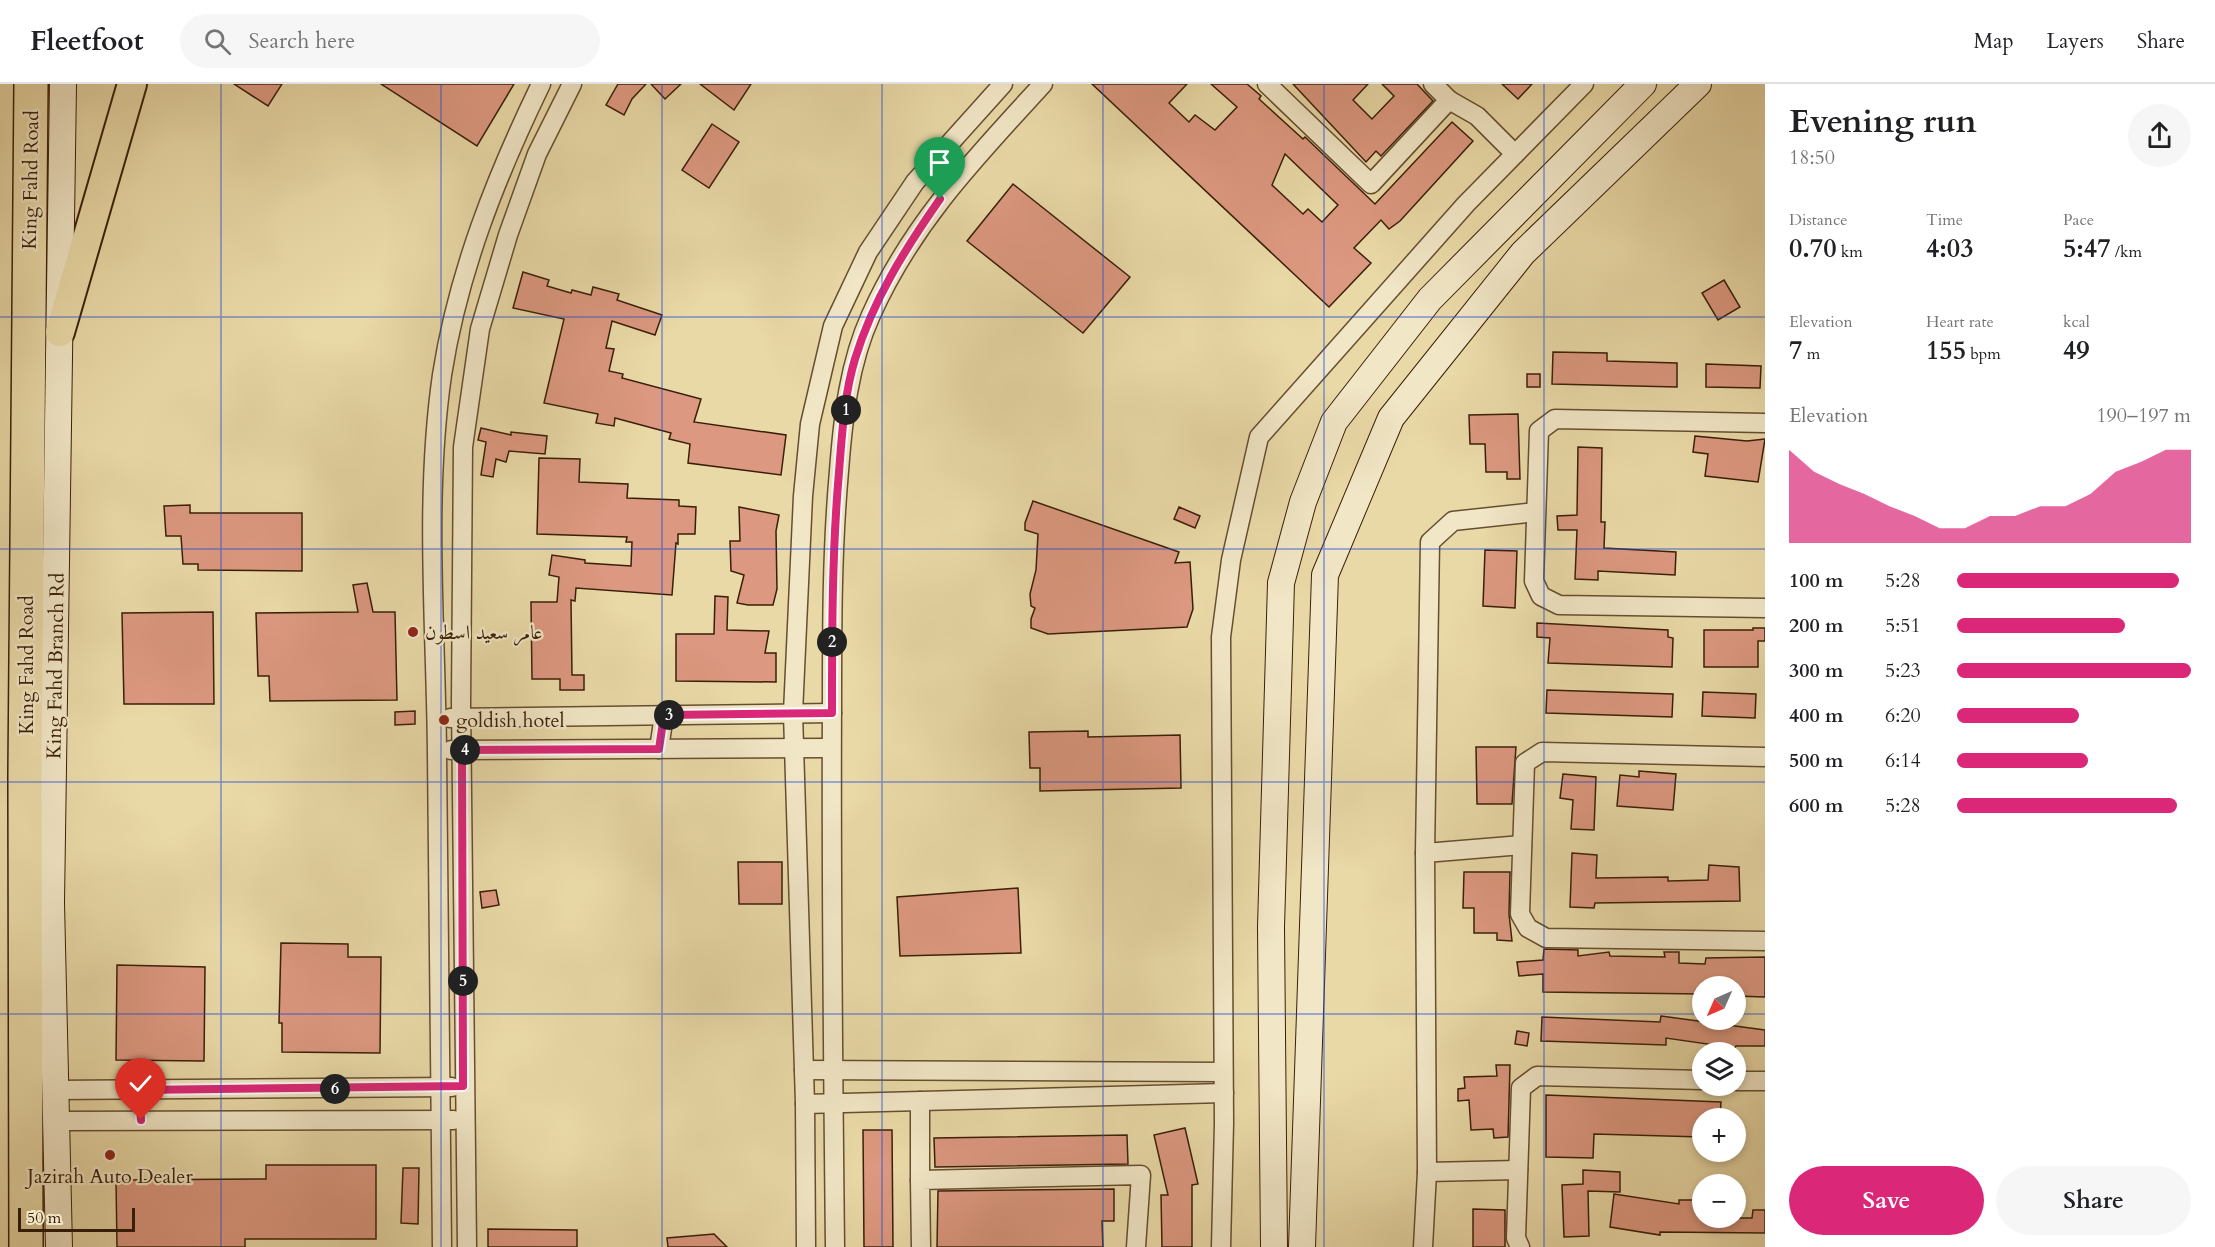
<!DOCTYPE html>
<html lang="en">
<head>
<meta charset="utf-8">
<style>
  body { margin:0; font-family:Cardo,Amiri,serif; background:#f6f6f6; color:#202124; height:100vh; display:flex; flex-direction:column; font-size:22px; white-space:nowrap }
  * { box-sizing:border-box; margin:0 }
  p { font-size:20px; color:#757577 }
  .icon { flex:none; width:33px; height:33px; fill:none; stroke:currentColor; stroke-width:2; stroke-linecap:round; stroke-linejoin:round }
  .map { position:relative; flex:1; overflow:hidden }
  .details { display:flex; flex-direction:column; background:#fff; width:450px }
  .details>* { flex:none }
  .needle { width:39px; rotate:225deg }
  .tools { position:absolute; left:1692px; top:892px; display:grid; gap:12px }
  .tools a { display:grid; place-items:center; width:54px; height:54px; border-radius:50%; background:#fff; box-shadow:0 3px 9px #0003; font-size:30px }
  .scale { position:absolute; left:18px; bottom:15px; width:117px; box-sizing:border-box; padding-left:6px; border:3px solid #3a1f08; border-top:0; font-size:16px; line-height:21px; white-space:nowrap; color:#3a1f08; -webkit-text-stroke:4px #f1e6c6; paint-order:stroke }
  .pin { position:absolute; display:grid; place-items:center; width:51px; height:51px; color:#fff; margin:-62px -26px; border-radius:50% 50% 50% 0; rotate:-45deg; box-shadow:0 0 6px #0007 }
  .pin .icon { rotate:45deg }
  .km { position:absolute; width:30px; height:30px; margin:-15px; border-radius:50%; background:#222; color:#fff; font-size:16px; line-height:30px; text-align:center }
  .round { display:grid; place-items:center; flex:none; width:63px; height:63px; border-radius:32px; background:#f6f6f6 }
  .overview { display:flex; align-items:center; justify-content:space-between; height:102px; padding:0 24px }
  h1 { font-size:33px; font-weight:600; line-height:45px }
  .figures { display:grid; grid-template-columns:repeat(3,1fr); gap:9px; height:102px; padding:6px 24px }
  .figures div { display:grid; align-content:center }
  .figures b { font-size:26px; font-weight:600 }
  .figures small { font-size:16px; font-weight:400 }
  .figures p { font-size:16px }
  .chart { height:168px; padding:12px 24px }
  .chart p { display:flex; justify-content:space-between }
  .chart svg { width:100%; height:108px; margin-top:6px; fill:#db2777; opacity:.7 }
  .cta { display:flex; gap:12px; margin-top:auto; padding:12px 24px }
  .cta a { flex:1; height:69px; border-radius:36px; background:#db2777; color:#fff; font-size:24px; font-weight:600; line-height:69px; text-align:center }
  .cta a+a { background:#f6f6f6; color:#202124 }
  ul { padding:0 24px; list-style:none; font-size:20px }
  li { display:grid; grid-template-columns:96px 72px 1fr; align-items:center; height:45px }
  li i { height:15px; border-radius:8px; background:#db2777 }
  header { display:flex; align-items:center; gap:36px; box-sizing:border-box; height:84px; padding:0 30px; background:#fff; border-bottom:2px solid #e0e0e0 }
  header strong { font-size:28px }
  nav { display:flex; gap:33px; margin-inline-start:auto; font-size:21px }
  .search { width:420px; height:54px; background:#f6f6f6; display:flex; align-items:center; gap:15px; box-sizing:border-box; padding:0 21px; border-radius:33px; color:#757577; font-size:22px }
  main { display:flex; flex:1; min-height:0 }
  .map>svg:first-child { display:block }
</style>
</head>
<body>
<header>
<strong>Fleetfoot</strong>
<div class="search"><svg class="icon" aria-label="search" viewBox="0 0 24 24"><circle cx="10" cy="10" r="6"/><path d="M15 15l6 6"/></svg>Search here</div>
<nav><a>Map</a><a>Layers</a><a>Share</a></nav>
</header>
<main>
<div class="map">
<svg width="1765" height="1163" viewBox="0 0 1765 1163">
  <rect width="100%" height="100%" fill="#e9d9a7"/>
  <filter id="stains"><feTurbulence type="fractalNoise" baseFrequency=".00333" numOctaves="4"/><feColorMatrix values="0 0 0 0 .2 0 0 0 0 .09 0 0 0 0 .02 0 0 0 .5 -.17"/></filter>
  <radialGradient id="worn" r=".72"><stop offset=".6" stop-color="#630" stop-opacity="0"/><stop offset="1" stop-color="#630" stop-opacity=".3"/></radialGradient>
  <g fill="#dc9880" stroke="#3a1f08" stroke-width="1.5" fill-rule="evenodd">
    <path d="M234,0H282L268,22Z"/>
    <path d="M381,0H514L477,62Z"/>
    <path d="M618,0H646L632,15L624,31L606,21Z"/>
    <path d="M651,0H681L665,15Z"/>
    <path d="M700,0H751L734,26Z"/>
    <path d="M1092,0H1187L1169,19L1189,38L1195,31L1215,46L1237,23L1211,0H1247L1261,12L1259,15L1303,55L1305,53L1375,120L1452,38L1473,57L1400,137L1389,145L1381,136L1354,164L1371,179L1329,223ZM1285,70L1338,121L1322,138L1308,125L1303,130L1272,101Z"/>
    <path d="M1293,0H1368L1353,16L1372,35L1394,12L1382,0H1417L1433,17L1381,72L1376,67L1366,78Z"/>
    <path d="M1502,0H1532L1518,15Z"/>
    <path d="M712,40L739,58L709,104L682,86Z"/>
    <path d="M1013,100L1130,193L1083,249L967,157Z"/>
    <path d="M523,188L549,196L547,202L571,209L572,206L591,211L593,203L619,210L617,216L662,231L655,251L612,237L606,264L614,265L609,287L623,290L622,294L701,315L694,338L786,351L781,391L688,379L690,360L669,355L671,349L615,334L614,342L596,339L598,330L544,319L564,235L513,224Z"/>
    <path d="M1724,196L1740,223L1718,236L1702,209Z"/>
    <path d="M1553,268L1607,269V277L1677,279V303L1552,300Z"/>
    <path d="M1706,280L1761,282L1760,304L1706,303Z"/>
    <rect x="1527" y="290" width="13" height="13"/>
    <path d="M1518,330L1520,395H1507V388H1486L1485,360H1470L1469,331Z"/>
    <path d="M481,344L511,351V348L547,352L545,370L509,367L506,378L496,375L493,393L481,391L486,358L478,356Z"/>
    <path d="M1695,352L1747,357L1765,355L1758,398L1705,392L1708,370L1693,368Z"/>
    <path d="M1578,363L1602,364L1601,438H1605L1604,464L1676,468L1675,491L1598,487V496L1575,495L1577,446H1558L1557,432L1577,431Z"/>
    <path d="M539,374L580,375L579,398L628,400L627,414L679,416V422L696,423L695,450H678V460L676,459L672,511L576,504L575,517L571,516L572,591H584V606H560V595H532L531,518H557L559,493L549,491L552,471L585,476V479L631,482L632,458H626L627,453L537,450Z"/>
    <path d="M1033,417L1179,468L1175,479L1190,478L1193,525L1187,543L1048,550L1031,544V535L1035,524L1031,522L1030,510L1036,486L1038,450L1025,446V439Z"/>
    <path d="M190,421V429H302V487L198,486V480H183L181,452H166L164,422Z"/>
    <path d="M739,423L779,431L776,447L777,505L773,521H748L737,519L744,491L731,487L730,457H740Z"/>
    <path d="M1179,423L1200,432L1195,444L1174,435Z"/>
    <path d="M1485,466L1517,467L1515,524L1483,522Z"/>
    <path d="M367,499L373,528H395L397,616L270,617L269,592H258L256,529L358,528L353,501Z"/>
    <path d="M715,512L728,513L727,546L769,547L765,569H776V598L676,597V550H714Z"/>
    <path d="M213,528L214,620H124L122,529Z"/>
    <path d="M1537,539L1668,546V553L1673,554L1672,583L1548,579L1550,554L1537,553Z"/>
    <path d="M1753,544H1765V557H1758V583H1704V546H1753Z"/>
    <path d="M1547,606L1673,610L1672,633L1546,629Z"/>
    <path d="M1703,608L1756,610L1755,634L1702,632Z"/>
    <path d="M415,627V640L395,641V628Z"/>
    <path d="M1088,647V653L1180,651L1181,704L1040,707V684H1030L1029,648Z"/>
    <path d="M1476,663H1516L1512,720H1477Z"/>
    <path d="M1639,687L1676,690L1673,726L1617,722L1620,691L1639,693Z"/>
    <path d="M1563,690L1596,693L1594,746L1571,745L1573,716L1560,714Z"/>
    <path d="M1572,769L1597,771L1596,794L1668,793V797L1708,796L1709,781L1739,783L1740,817L1595,819L1594,824L1570,823Z"/>
    <path d="M738,778H782V820H739Z"/>
    <path d="M1464,788H1510L1509,830L1512,857L1497,856V849H1474V824H1463Z"/>
    <path d="M1018,804L1021,869L900,872L897,813Z"/>
    <path d="M496,806L499,821L482,824L480,808Z"/>
    <path d="M281,859L348,860V873H381L380,969L282,968V939H279Z"/>
    <path d="M1544,865L1578,866V872L1609,868L1610,872L1665,873L1664,868H1679V879L1705,880L1706,874L1765,873V913L1736,912V903H1702V910L1543,908V890L1519,892L1517,878L1543,876Z"/>
    <path d="M117,881L205,883L204,977L116,976Z"/>
    <path d="M1661,932L1765,946V962H1736L1735,964L1666,954V961L1541,957L1542,933L1660,938Z"/>
    <path d="M1517,947L1529,949L1527,962L1515,960Z"/>
    <path d="M1496,981H1510L1508,1053L1494,1054L1493,1045L1471,1046L1469,1016L1458,1017V1005L1465,1004L1464,993L1497,992Z"/>
    <path d="M1546,1011L1721,1018L1720,1035H1702V1053L1594,1050L1593,1074L1546,1073Z"/>
    <path d="M1185,1044L1198,1100L1192,1101V1163H1162L1161,1111H1168L1154,1051Z"/>
    <path d="M863,1046H892L893,1163H864Z"/>
    <path d="M1127,1051L1128,1080L935,1083L934,1054Z"/>
    <path d="M266,1081H376V1155H245V1163H117L116,1096L266,1095Z"/>
    <path d="M403,1084H419L418,1140L401,1139Z"/>
    <path d="M1583,1086L1620,1088V1108L1588,1107L1589,1152L1564,1153L1562,1101L1583,1100Z"/>
    <path d="M1114,1105V1137H1102L1103,1163H937L938,1107Z"/>
    <path d="M1614,1110L1679,1120V1116H1699L1702,1117V1134H1752L1753,1126H1765V1149L1660,1148V1151L1610,1143Z"/>
    <path d="M1473,1125L1505,1126V1163H1473Z"/>
    <path d="M488,1145L577,1146V1163H488Z"/>
    <path d="M714,1150L727,1163H668L667,1154Z"/>
  </g>
  <g fill="none" stroke-linecap="round" stroke-linejoin="round">
    <defs>
      <g id="street">
        <path d="M1267,0L1371,100L1449,16L1433,0"/>
        <path d="M1449,16L1477,32L1515,70"/>
        <path d="M1765,339L1555,335L1539,347L1534,497L1541,512L1559,521L1765,524"/>
        <path d="M450,634L832,629"/>
        <path d="M659,665L664,631"/>
        <path d="M451,666L831,664"/>
        <path d="M1765,673L1542,668L1525,679L1520,830L1528,844L1546,854L1765,857"/>
        <path d="M1425,769L1522,761"/>
        <path d="M804,986L1223,988"/>
        <path d="M1736,997H1765"/>
        <path d="M54,1006L452,1003"/>
        <path d="M920,1017V1096"/>
        <path d="M805,1020L1224,1009"/>
        <path d="M57,1037L454,1036"/>
        <path d="M1427,1088L1518,1086"/>
        <path d="M442,1163C441,999 439,835 437,670C436,544 424,416 442,291C458,188 496,93 541,0"/>
        <path d="M467,1163L461,619L463,363L480,245L508,151L537,70L572,0"/>
        <path d="M806,1163L805,1020L793,629L803,412L810,340L833,242L868,168L915,98L1003,0"/>
        <path d="M835,1163C833,982 831,802 832,621C832,542 832,465 839,387C843,334 849,279 871,231C912,139 976,73 1043,0"/>
        <path d="M921,1163L920,1096L1141,1091L1136,1163"/>
        <path d="M1221,1163L1224,1039L1221,553L1231,476L1259,353L1466,120L1584,0"/>
        <path d="M1423,1163L1427,1088L1425,769L1430,458L1453,437L1536,428"/>
        <path d="M1520,1163L1516,1154L1521,1004L1537,992L1702,996"/>
      </g>
      <g id="secondary">
        <path d="M59,1163L51,819L63,0"/>
        <path d="M1274,1163L1271,843L1281,499L1303,418L1334,338L1430,215L1643,0"/>
        <path d="M1302,1163L1325,491L1391,334L1523,169L1698,0"/>
      </g>
      <path id="primary" d="M60,248L132,0"/>
      <path id="highway" d="M26,1163L25,691L31,0"/>
    </defs>
    <use href="#street" stroke="#664e30" stroke-width="21"/>
    <use href="#secondary" stroke="#3a1f08" stroke-width="28"/>
    <use href="#primary" stroke="#3a1f08" stroke-width="32"/>
    <use href="#highway" stroke="#3a1f08" stroke-width="36"/>
    <use href="#street" stroke="#f1e6c6" stroke-width="18"/>
    <use href="#secondary" stroke="#f1e6c6" stroke-width="26"/>
    <use href="#primary" stroke="#e9d9a7" stroke-width="28"/>
    <use href="#highway" stroke="#e9d9a7" stroke-width="33"/>
  </g>
  <g fill="none" stroke-linecap="round" stroke-linejoin="round">
    <defs>
      <path id="route" d="M141,1036L139,1006L463,1002L462,666L659,665L664,631L832,629C832,548 832,468 839,388C842,351 844,311 855,275C873,216 905,165 940,115"/>
    </defs>
    <use href="#route" stroke="#fff" stroke-width="12"/>
    <use href="#route" stroke="#db2777" stroke-width="8"/>
  </g>
  <path fill="none" stroke="#1d4ed8" stroke-width="1.5" stroke-opacity="0.55" d="M221,0V1163M441,0V1163M662,0V1163M882,0V1163M1103,0V1163M1324,0V1163M1544,0V1163M0,233H1765M0,465H1765M0,698H1765M0,930H1702M1736,930H1765"/>
  <g fill="#8f2418" stroke="#f1e6c6" stroke-width="2">
    <circle cx="413" cy="548" r="6"/>
    <circle cx="444" cy="636" r="6"/>
    <circle cx="110" cy="1071" r="6"/>
  </g>
  <g text-anchor="middle" stroke-width="4.5" stroke-linejoin="round" paint-order="stroke">
    <g font-size="20" fill="#3a1f08" stroke="#f1e6c6">
      <text transform="translate(30 96) rotate(-89)" y="7">King Fahd Road</text>
      <text transform="translate(26 581) rotate(-90)" y="7">King Fahd Road</text>
      <text transform="translate(55 582) rotate(-89)" y="7">King Fahd Branch Rd</text>
    </g>
    <g font-size="20" fill="#3a1f08" stroke="#f1e6c6" text-anchor="start">
      <text x="425" y="555">عامر سعيد اسطون</text>
      <text x="456" y="643">goldish hotel</text>
      <text x="110" y="1099" text-anchor="middle">Jazirah Auto Dealer</text>
    </g>
  </g>
  <rect width="100%" height="100%" filter="url(#stains)"/>
  <rect width="100%" height="100%" fill="url(#worn)"/>
</svg>
<div class="tools">
<a><svg class="needle" viewBox="-14 -14 28 28"><path d="M0-13l5 13h-10z" fill="#e53935"/><path d="M0 13l5-13h-10z" fill="#757577"/></svg></a>
<a><svg class="icon" aria-label="layers" viewBox="0 0 24 24"><path d="M12 4l9 5-9 5-9-5zM3 14l9 5 9-5"/></svg></a>
<a>+</a>
<a>−</a>
</div>
<div class="scale">50 m</div>
<div class="pin" style="left:940px;top:115px;background:#1e9e55"><svg class="icon" aria-label="arrive" viewBox="0 0 24 24"><path d="M6 21V4h12l-3 4 3 4H6"/></svg></div>
<div class="pin" style="left:141px;top:1036px;background:#d93025"><svg class="icon" aria-label="check" viewBox="0 0 24 24"><path d="M5 12l5 5 9-10"/></svg></div>
<b class="km" style="left:846px;top:326px">1</b>
<b class="km" style="left:832px;top:558px">2</b>
<b class="km" style="left:669px;top:631px">3</b>
<b class="km" style="left:465px;top:666px">4</b>
<b class="km" style="left:463px;top:897px">5</b>
<b class="km" style="left:335px;top:1005px">6</b>
</div>
<section class="details">
<div class="overview"><div><h1>Evening run</h1><p>18:50</p></div><a class="round"><svg class="icon" aria-label="share" viewBox="0 0 24 24"><path d="M12 15V3M7 8l5-5 5 5M5 13v7h14v-7"/></svg></a></div>
<div class="figures">
<div><p>Distance</p><b>0.70<small> km</small></b></div>
<div><p>Time</p><b>4:03</b></div>
<div><p>Pace</p><b>5:47<small> /km</small></b></div>
</div>
<div class="figures">
<div><p>Elevation</p><b>7<small> m</small></b></div>
<div><p>Heart rate</p><b>155<small> bpm</small></b></div>
<div><p>kcal</p><b>49</b></div>
</div>
<div class="chart"><p><span>Elevation</span>190–197 m</p>
<svg viewBox="0 0 160 44" preserveAspectRatio="none"><path d="M0 44V6L10 15L20 20L30 24L40 29L50 33L60 38L70 38L80 33L90 33L100 29L110 29L120 24L130 15L140 11L150 6L160 6V44z"/></svg>
</div>
<ul>
<li><b>100 m</b>5:28<i style="width:95%"></i></li>
<li><b>200 m</b>5:51<i style="width:72%"></i></li>
<li><b>300 m</b>5:23<i style="width:100%"></i></li>
<li><b>400 m</b>6:20<i style="width:52%"></i></li>
<li><b>500 m</b>6:14<i style="width:56%"></i></li>
<li><b>600 m</b>5:28<i style="width:94%"></i></li>
</ul>
<div class="cta"><a>Save</a><a>Share</a></div>
</section>
</main>
</body>
</html>
